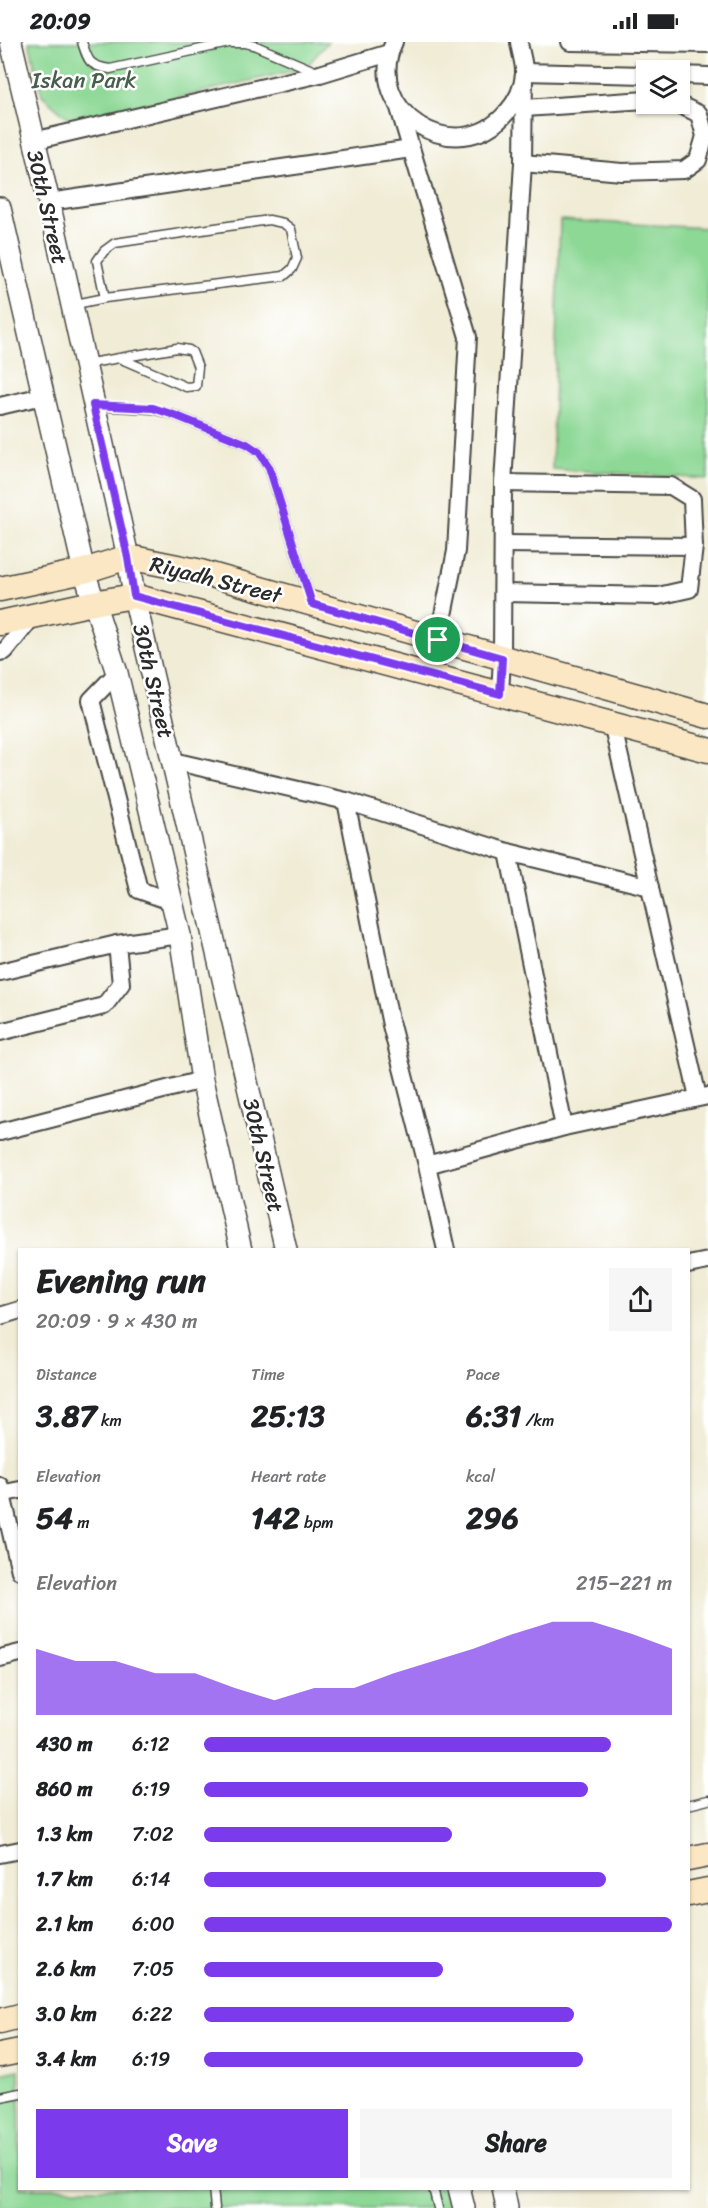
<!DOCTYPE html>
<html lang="en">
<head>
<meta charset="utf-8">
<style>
  body { margin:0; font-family:Sriracha,sans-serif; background:#f6f6f6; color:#202124; height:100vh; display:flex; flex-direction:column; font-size:22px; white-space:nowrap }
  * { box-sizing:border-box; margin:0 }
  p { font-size:20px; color:#757577 }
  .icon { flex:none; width:33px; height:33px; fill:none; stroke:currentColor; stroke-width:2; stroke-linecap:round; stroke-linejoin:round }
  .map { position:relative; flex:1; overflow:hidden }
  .side { position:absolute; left:18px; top:1206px; width:672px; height:942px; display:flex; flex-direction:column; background:#fff; border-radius:0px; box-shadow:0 2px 4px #0004 }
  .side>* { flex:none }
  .buttons { position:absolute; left:636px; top:18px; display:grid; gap:12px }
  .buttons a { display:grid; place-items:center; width:54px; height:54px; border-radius:0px; background:#fff; box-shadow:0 2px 4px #0004; font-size:30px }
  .pin { position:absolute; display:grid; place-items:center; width:51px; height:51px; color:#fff; margin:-26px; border:3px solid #fff; border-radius:50%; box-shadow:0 2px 6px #0007 }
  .round { display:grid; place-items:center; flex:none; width:63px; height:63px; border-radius:0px; background:#f6f6f6 }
  .summary { display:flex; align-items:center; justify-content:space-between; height:102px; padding:0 18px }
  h1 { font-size:33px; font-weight:800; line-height:45px }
  .metrics { display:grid; grid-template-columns:repeat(3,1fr); gap:9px; height:102px; padding:6px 18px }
  .metrics div { display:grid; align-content:center }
  .metrics b { font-size:30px; font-weight:800 }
  .metrics small { font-size:16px; font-weight:400 }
  .metrics p { font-size:16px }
  .chart { height:168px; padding:12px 18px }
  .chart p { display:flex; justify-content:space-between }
  .chart svg { width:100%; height:108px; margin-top:6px; fill:#7c3aed; opacity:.7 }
  .primary-button { display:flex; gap:12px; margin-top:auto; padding:12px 18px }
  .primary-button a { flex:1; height:69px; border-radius:0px; background:#7c3aed; color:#fff; font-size:24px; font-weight:800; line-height:69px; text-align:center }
  .primary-button a+a { background:#f6f6f6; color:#202124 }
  ul { padding:0 18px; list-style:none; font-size:20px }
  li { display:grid; grid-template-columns:96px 72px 1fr; align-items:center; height:45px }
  li i { height:15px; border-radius:8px; background:#7c3aed }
  .status { display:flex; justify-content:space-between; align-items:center; height:42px; padding:0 30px; background:#fff; direction:ltr }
  .status svg { height:16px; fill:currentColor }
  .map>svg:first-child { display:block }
</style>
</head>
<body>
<div class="status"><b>20:09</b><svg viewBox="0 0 49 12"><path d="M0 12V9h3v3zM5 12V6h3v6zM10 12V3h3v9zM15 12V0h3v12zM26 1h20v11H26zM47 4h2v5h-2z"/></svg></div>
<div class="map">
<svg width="708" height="2166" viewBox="0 0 708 2166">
  <rect width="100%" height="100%" fill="#fff"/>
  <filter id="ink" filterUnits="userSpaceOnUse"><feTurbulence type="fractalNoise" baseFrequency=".0167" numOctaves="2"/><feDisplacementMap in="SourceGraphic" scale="12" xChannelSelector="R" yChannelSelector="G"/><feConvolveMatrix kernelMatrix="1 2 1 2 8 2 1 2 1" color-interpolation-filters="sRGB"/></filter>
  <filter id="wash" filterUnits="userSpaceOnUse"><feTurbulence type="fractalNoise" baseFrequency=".008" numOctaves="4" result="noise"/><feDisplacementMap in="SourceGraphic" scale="24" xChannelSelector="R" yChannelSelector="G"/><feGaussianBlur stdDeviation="1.35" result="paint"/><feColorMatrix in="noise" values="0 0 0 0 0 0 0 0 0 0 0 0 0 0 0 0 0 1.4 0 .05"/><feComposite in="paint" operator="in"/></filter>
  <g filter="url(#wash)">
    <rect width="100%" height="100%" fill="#f0ecd5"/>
    <g fill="#8dd895" stroke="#5c8260" stroke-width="1.5">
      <path d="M29,0H328L305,26L73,80L42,53Z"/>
      <path d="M560,178L708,186V437L552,427Z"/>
      <path d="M19,2028L20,2146H443L448,2166H0V2032Z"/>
    </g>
  </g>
  <g filter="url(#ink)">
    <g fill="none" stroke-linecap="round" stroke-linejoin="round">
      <defs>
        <g id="service">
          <path d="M82,0C88,19 89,24 110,27L229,1H245L256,4L317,30"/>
          <path d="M71,263L105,256L284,234L292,227L297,216L291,187L283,181L269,178L115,201L104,209L97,219L105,256"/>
          <path d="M85,322L177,306L189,308L192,310L198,325L196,344L186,345L119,316"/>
          <path d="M94,364L153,367L174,373L247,402L259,410L269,425L311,559"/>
          <path d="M688,1763L708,1758"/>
          <path d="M0,2055L20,2051"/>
          <path d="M213,2146L215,2166"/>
          <path d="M433,2146L438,2166"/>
        </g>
        <g id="minor">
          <path d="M394,0C362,69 456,130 507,70C516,60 523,46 524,32C525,22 520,10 519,0"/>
          <path d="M570,0L708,2"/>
          <path d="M524,30L646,33"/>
          <path d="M680,33L708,34"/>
          <path d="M399,66L468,295L456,509L438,598"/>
          <path d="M525,66L646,58"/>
          <path d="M33,99L320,32L389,11"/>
          <path d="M523,121L622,130L684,128L698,118L705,94L699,72L678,62"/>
          <path d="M49,160L411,107"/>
          <path d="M0,364L43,354"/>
          <path d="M503,502L694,504"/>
          <path d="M503,551L658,554L689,547L694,504L692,457L671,444L503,441"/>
          <path d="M0,610L5,609L34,573"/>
          <path d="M117,631L91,658L139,848L170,859"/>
          <path d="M500,652L502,616L503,441L523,121L524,33"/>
          <path d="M612,681L698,1055"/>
          <path d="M173,719L346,759L508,810L650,845"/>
          <path d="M346,759L391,983L427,1123L446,1208"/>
          <path d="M508,810L564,1085"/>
          <path d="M0,930L117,902L180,893"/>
          <path d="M0,990L104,964L121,942L117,902"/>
          <path d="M0,1090L202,1038"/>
          <path d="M427,1123L564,1085L708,1054"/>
          <path d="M688,1223L708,1219"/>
          <path d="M0,1274L20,1268"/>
          <path d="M0,1444L20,1529"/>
          <path d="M0,1452L20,1448"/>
          <path d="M0,1616L20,1611"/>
          <path d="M0,1812L20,1808"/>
        </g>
        <g id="tertiary">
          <path d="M11,0L49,160L128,515L134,554L286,1208"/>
          <path d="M0,166L84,529L117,631L180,893L202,1038L241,1208"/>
          <path d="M459,2146L464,2166"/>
          <path d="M503,2146L507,2166"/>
        </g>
        <g id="secondary">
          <path d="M0,547L84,529L128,515L197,529L708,674"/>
          <path d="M0,581L93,561L134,554L708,708"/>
          <path d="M688,1817L708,1813"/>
          <path d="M688,1852L708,1848"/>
          <path d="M0,1979L20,1974"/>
          <path d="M0,2013L20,2009"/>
        </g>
      </defs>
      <use href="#service" stroke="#494844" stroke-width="11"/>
      <use href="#minor" stroke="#494844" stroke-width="20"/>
      <use href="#tertiary" stroke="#494844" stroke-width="24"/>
      <use href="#secondary" stroke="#494844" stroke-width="27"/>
      <use href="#service" stroke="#fff" stroke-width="8"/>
      <use href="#minor" stroke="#fff" stroke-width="16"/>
      <use href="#tertiary" stroke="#fff" stroke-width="21"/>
      <use href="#secondary" stroke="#fbe7c3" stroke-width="24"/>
    </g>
  </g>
  <g fill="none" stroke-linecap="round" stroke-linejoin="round" filter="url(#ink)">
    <defs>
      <path id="route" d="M93,363L153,366L174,373L247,402L259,410L269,425L312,562L502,616L500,652L134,554L128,515Z"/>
    </defs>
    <use href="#route" stroke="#fff" stroke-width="12"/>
    <use href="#route" stroke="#7c3aed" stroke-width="8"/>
  </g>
  <g text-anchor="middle" stroke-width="5" stroke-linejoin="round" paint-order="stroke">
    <g font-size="22" fill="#485f4b" stroke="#fff">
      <text x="84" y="46">Iskan Park</text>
    </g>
    <g font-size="22" fill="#2b2b2b" stroke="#fff">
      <text transform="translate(48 165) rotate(77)" y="8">30th Street</text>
      <text transform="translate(216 537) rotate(14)" y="8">Riyadh Street</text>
      <text transform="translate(154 639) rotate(77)" y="8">30th Street</text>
      <text transform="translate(264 1113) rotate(77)" y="8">30th Street</text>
    </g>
  </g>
</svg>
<div class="buttons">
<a><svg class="icon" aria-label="layers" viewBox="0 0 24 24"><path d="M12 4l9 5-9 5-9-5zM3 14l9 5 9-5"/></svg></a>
</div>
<div class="pin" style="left:438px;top:598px;background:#1e9e55"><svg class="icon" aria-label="arrive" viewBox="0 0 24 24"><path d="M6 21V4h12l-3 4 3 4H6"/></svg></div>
<section class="side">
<div class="summary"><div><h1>Evening run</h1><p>20:09 · 9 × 430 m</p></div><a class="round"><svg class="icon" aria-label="share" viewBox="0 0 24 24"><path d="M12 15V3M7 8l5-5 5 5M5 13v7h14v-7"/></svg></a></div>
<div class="metrics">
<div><p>Distance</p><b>3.87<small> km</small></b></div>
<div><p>Time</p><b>25:13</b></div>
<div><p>Pace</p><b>6:31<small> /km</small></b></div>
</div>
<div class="metrics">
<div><p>Elevation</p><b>54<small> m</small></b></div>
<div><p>Heart rate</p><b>142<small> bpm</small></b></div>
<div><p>kcal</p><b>296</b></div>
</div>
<div class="chart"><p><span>Elevation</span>215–221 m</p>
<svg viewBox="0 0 160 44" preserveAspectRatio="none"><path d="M0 44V17L10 22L20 22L30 27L40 27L50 33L60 38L70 33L80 33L90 27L100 22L110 17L120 11L130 6L140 6L150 11L160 17V44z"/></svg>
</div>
<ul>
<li><b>430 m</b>6:12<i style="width:87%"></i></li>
<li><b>860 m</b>6:19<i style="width:82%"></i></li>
<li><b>1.3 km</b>7:02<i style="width:53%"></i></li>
<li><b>1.7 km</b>6:14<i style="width:86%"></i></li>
<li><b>2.1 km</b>6:00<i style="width:100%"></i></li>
<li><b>2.6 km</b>7:05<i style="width:51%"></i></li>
<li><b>3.0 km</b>6:22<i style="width:79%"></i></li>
<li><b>3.4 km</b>6:19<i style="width:81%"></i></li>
</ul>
<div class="primary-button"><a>Save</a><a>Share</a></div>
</section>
</div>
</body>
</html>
